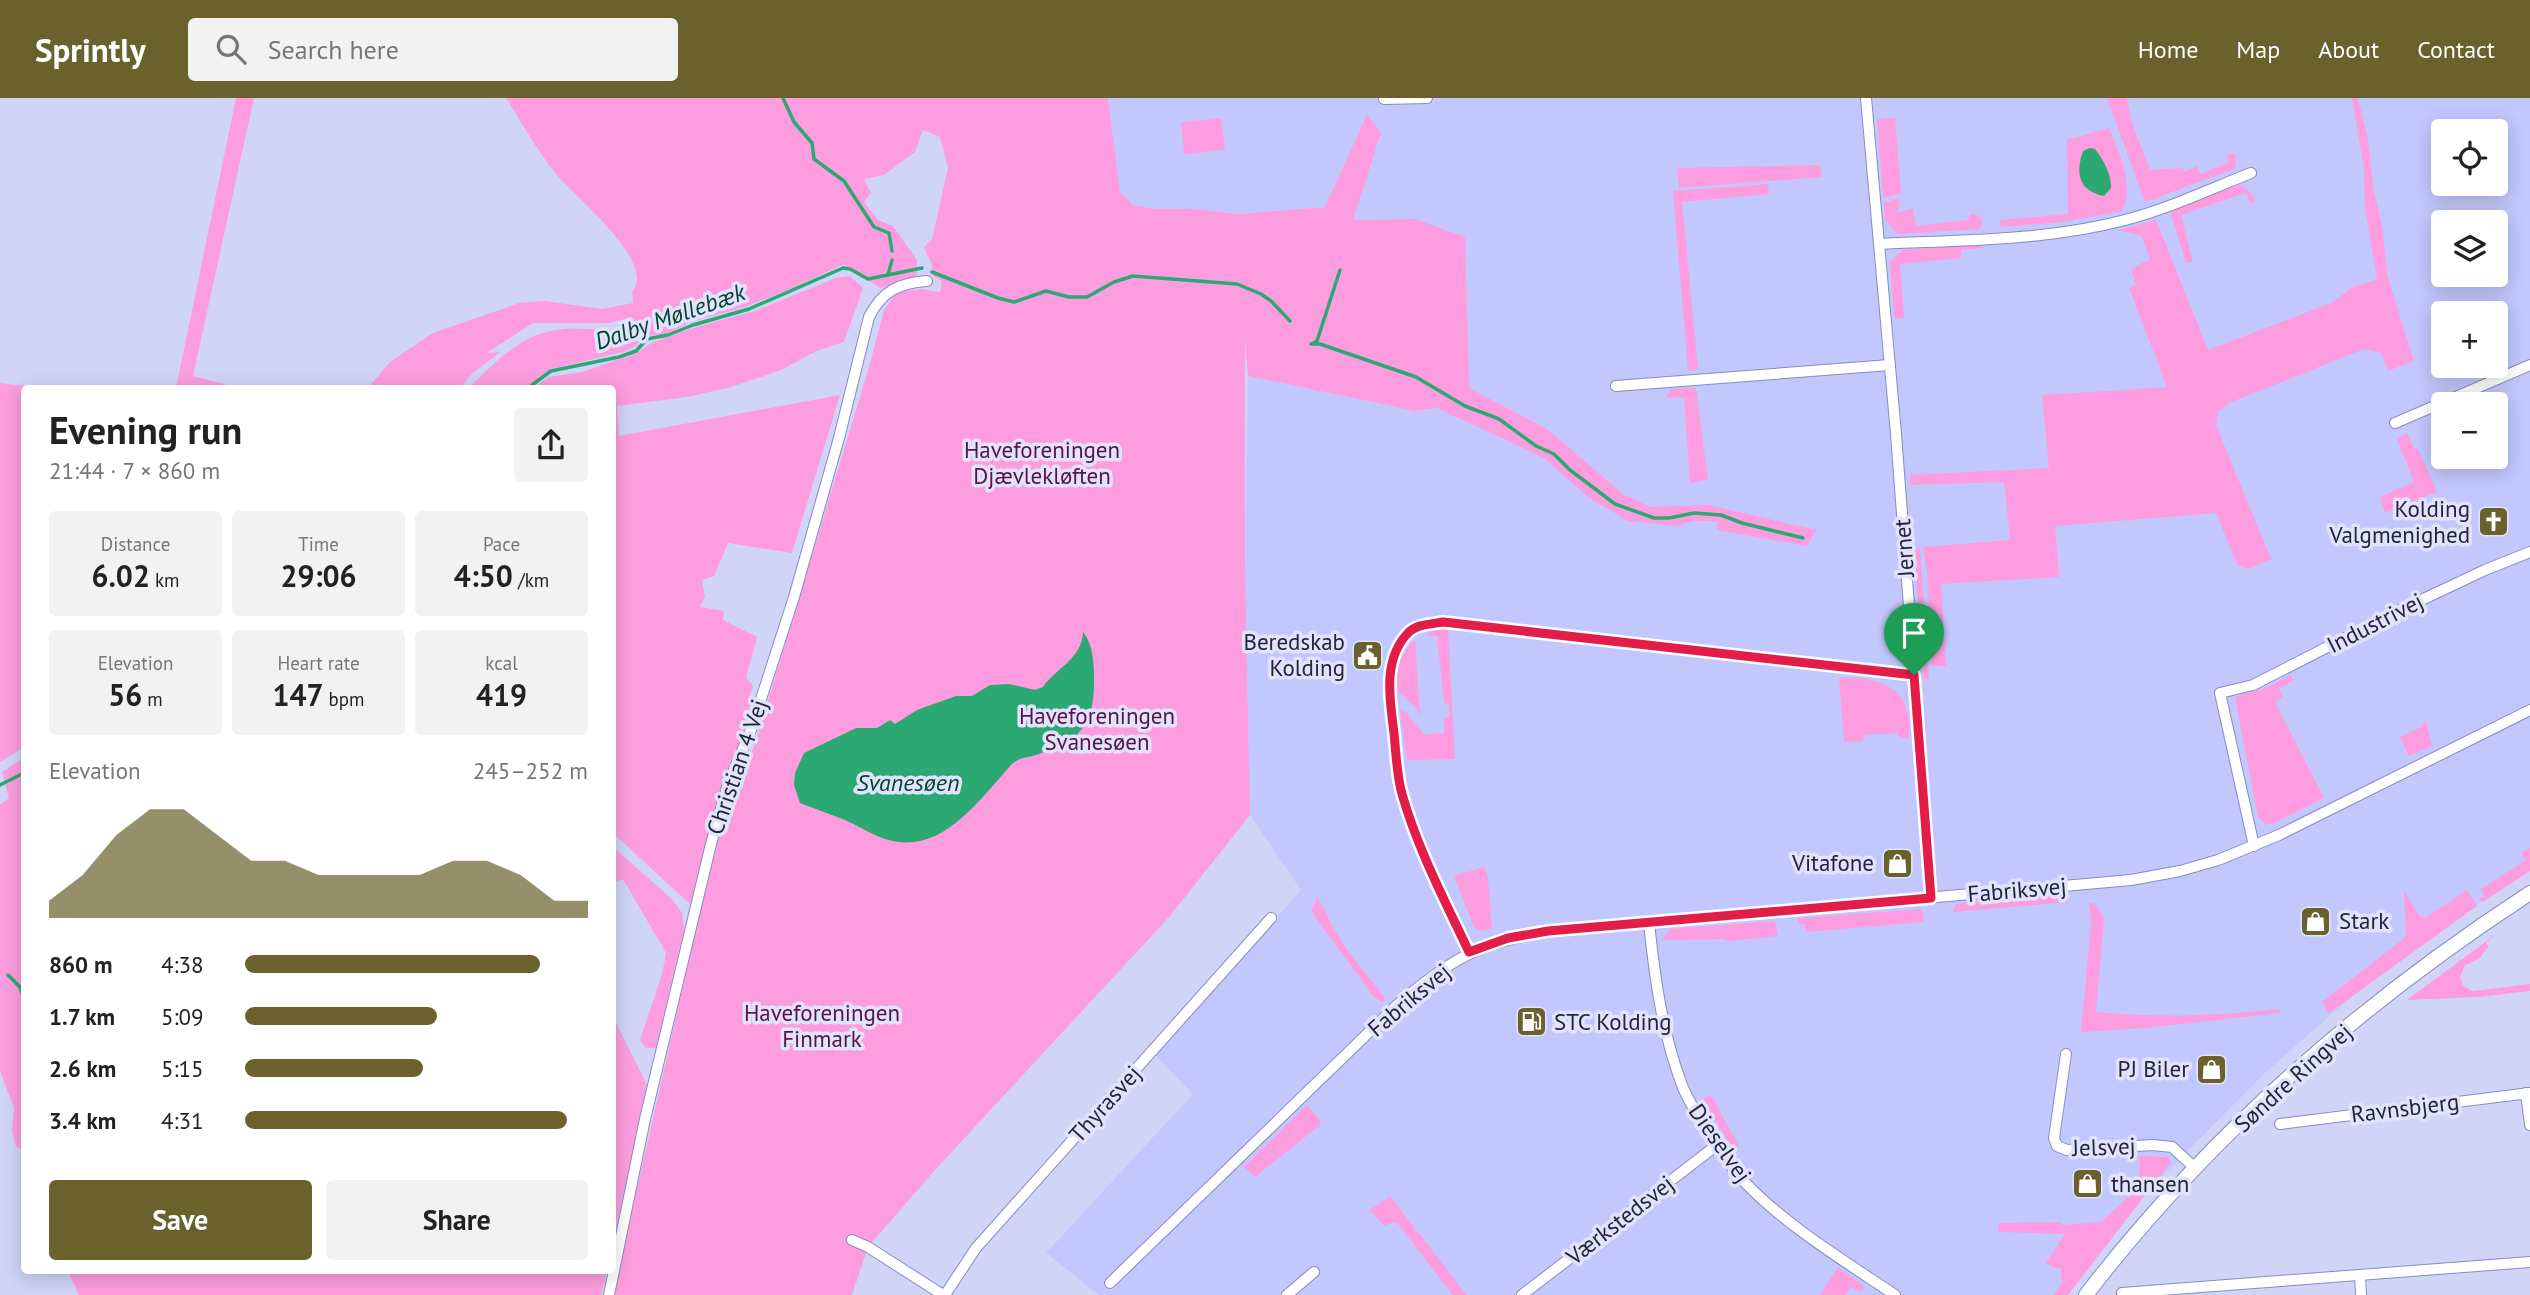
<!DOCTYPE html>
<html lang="en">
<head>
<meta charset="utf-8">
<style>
  body { margin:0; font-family:"PT Sans",sans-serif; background:#f2f2f2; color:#222; height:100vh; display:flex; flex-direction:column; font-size:26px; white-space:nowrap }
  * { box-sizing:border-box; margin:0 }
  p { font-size:23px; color:#767676 }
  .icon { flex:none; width:38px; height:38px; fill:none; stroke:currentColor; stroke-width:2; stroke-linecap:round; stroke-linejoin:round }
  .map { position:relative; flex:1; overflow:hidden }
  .panel { position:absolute; left:21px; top:287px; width:595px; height:889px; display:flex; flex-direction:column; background:#fff; border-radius:7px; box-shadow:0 4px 18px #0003 }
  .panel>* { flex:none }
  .tools { position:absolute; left:2431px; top:21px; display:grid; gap:14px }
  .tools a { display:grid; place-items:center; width:77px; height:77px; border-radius:7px; background:#fff; box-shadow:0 4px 18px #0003; font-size:35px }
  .pin { position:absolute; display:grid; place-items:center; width:60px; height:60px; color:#fff; margin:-72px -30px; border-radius:50% 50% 50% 0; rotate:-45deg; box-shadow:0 0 7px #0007 }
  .pin .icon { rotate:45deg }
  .round { display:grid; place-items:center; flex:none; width:74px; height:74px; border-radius:7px; background:#f2f2f2 }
  .summary { display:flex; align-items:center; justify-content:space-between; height:119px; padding:0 28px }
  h1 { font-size:38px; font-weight:800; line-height:52px }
  .stats { display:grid; grid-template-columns:repeat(3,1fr); gap:10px; height:119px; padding:7px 28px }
  .stats div { display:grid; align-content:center; border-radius:7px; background:#f2f2f2; text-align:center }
  .stats b { font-size:30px; font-weight:800 }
  .stats small { font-size:19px; font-weight:400 }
  .stats p { font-size:19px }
  .chart { height:196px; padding:14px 28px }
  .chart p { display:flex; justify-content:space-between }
  .chart svg { width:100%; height:126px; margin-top:7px; fill:#6a612d; opacity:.7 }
  .action { display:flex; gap:14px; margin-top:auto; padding:14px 28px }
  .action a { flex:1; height:80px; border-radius:7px; background:#6a612d; color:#fff; font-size:28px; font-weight:800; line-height:80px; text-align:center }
  .action a+a { background:#f2f2f2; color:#222 }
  ul { padding:0 28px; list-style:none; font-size:23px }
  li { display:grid; grid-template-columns:112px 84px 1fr; align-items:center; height:52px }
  li i { height:18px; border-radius:9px; background:#6a612d }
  header { display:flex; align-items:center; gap:42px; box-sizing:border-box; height:98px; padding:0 35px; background:#6a612d; color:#fff }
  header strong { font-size:33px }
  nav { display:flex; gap:38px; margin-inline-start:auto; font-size:24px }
  .search { width:490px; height:63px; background:#f2f2f2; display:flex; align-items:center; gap:18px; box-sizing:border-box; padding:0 24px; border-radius:7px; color:#767676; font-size:26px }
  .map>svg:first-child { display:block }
</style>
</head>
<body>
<header>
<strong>Sprintly</strong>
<div class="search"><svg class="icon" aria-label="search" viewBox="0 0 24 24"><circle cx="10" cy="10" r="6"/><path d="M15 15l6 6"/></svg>Search here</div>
<nav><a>Home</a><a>Map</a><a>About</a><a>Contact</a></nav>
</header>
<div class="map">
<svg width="2530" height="1197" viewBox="0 0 2530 1197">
  <rect width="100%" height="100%" fill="#d0d5f8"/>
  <path fill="#c2c8fd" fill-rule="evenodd" d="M1108,0H2530V771L2420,845L2356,895L2268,972L2127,1114L2063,1197H1099L1046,1155L1193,996L1154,956L1301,792L1250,717L1245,466L1248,278L1415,313L1469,306L1415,121L1353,122L1381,35L1367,17L1325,109L1239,116L1192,111H1156L1133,107L1120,95ZM2443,33H2496V86H2443ZM2443,124H2496V177H2443ZM2443,215H2496V268H2443ZM2443,306H2496V359H2443Z"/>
  <g fill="#fd9ddf">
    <path d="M236,0H254L193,278L239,290H176Z"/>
    <path d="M506,0H1108L1120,94L1133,107L1156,111H1192L1239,116L1325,109L1367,16L1381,35L1353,122L1415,121L1465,139L1469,290L1547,331L1623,396L1650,409L1709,407L1816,432L1807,448L1717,432V423H1694L1676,428L1628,423L1588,399L1544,360L1437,310L1415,313L1248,278L1245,243V466L1250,717L1170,818L935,1072L868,1149L852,1197H613L707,782L733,694L754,649L869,269L884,212L897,194L921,191L940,194L942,183L933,178L932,167L924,149L932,141L948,70L940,39L923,32L915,54L884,77L864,81L871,95L864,104L878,122L893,128L917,162V180L880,190L845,167L840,168L795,189L742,210L694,223L666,236L645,238L634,249L623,254L551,271L533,285L517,290H468C499,262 519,236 563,231C586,229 610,234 633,229L632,219L610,225H533L487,255L500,254L472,276L460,290H368L390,264L433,235L519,205L545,203L602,211L633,205L632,194C658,165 574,98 556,76C537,52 522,26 506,0Z"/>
    <path d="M2107,0H2127L2131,22L2150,72L2182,70L2185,74L2197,68L2201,76L2229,64L2227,57L2233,55L2236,58L2235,71L2145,104Z"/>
    <path d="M2352,0H2358L2368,42L2373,88L2383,133L2387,177L2414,263L2388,273L2381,255L2364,251L2229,305L2218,314L2216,327L2271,461L2249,471L2238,468L2216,415L2055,428L2059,479L1941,486L1946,568H1932L1927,475L1923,449L2010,442L2004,384L1910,387V377L2049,370L2042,297L2167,289L2129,190L2136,187L2131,171L2150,161L2142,138L2118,132L2156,122L2208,252L2331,205L2353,189L2377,181L2365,110L2364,71Z"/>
    <path d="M1221,20L1225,52L1184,56L1181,24Z"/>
    <path d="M1895,20L1901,95L1883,100L1877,21Z"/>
    <path d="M2109,30C2119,56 2135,86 2122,113L2062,124L2001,129L2000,122L2068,116L2067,42Z"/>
    <path d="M1820,67L1822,79L1679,90L1677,70Z"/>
    <path d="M1768,86L1769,96L1682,104L1698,271L1688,273L1673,93Z"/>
    <path d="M2238,87C2248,90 2251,94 2255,104L2250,106L2246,95L2181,117L2193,163L2186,165L2171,116L2172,112Z"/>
    <path d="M1900,100L1897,115L1913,110L1916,128L1968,122L1970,116H1975L1981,120L1982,126L1979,131L1897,136L1888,124L1885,123L1884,105Z"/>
    <path d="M1983,146V150L1961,152V160L1900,166L1904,220H1894L1890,163L1903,152Z"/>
    <path d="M850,178L863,190L844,244L817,253L779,273L731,289L687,299L617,308L619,338L840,297L792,455L728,445L714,478L702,482L705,499L700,509L724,513L723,522L757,539L746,580L753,588L749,599L756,602L720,694L691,807L613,735L612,290H533L549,279L582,274L635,256L653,244L699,228L755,213L836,180Z"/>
    <path d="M0,285L40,290H24V649L0,664Z"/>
    <path d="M1696,290L1708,381L1690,385L1684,299L1666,300L1671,291Z"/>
    <path d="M2407,335L2415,351H2418L2437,394L2385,415L2380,399L2414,384L2397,341Z"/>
    <path d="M1920,450L1929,581H1924L1914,451Z"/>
    <path d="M1438,531L1448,532L1455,661L1407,662L1400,611L1405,613L1424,637L1444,635V619H1449V606L1444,605L1437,538H1428L1427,535Z"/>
    <path d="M1415,542L1420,618L1416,610L1398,593C1397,572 1399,556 1415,542Z"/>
    <path d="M2291,577L2293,582L2279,591L2283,599L2275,604L2324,700L2273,726H2266L2258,719L2235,599L2268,589Z"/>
    <path d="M1839,579C1865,580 1899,582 1907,612C1910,621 1909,631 1909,640H1901L1897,635L1864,637L1863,643L1844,644Z"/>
    <path d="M2426,623L2432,648L2409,658L2400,639L2421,629Z"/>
    <path d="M24,660V1052L16,1049L12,1033L14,1010L0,973V707L9,700L2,674Z"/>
    <path d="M613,749L673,802L682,815L684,831L656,950H646L640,943C648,913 662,886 666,855L623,781L617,784L613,778Z"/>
    <path d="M2530,750V773L2483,804L2479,801L2484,797L2481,791L2525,763L2522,754Z"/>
    <path d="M1484,769L1488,781L1492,831L1481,833L1474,829L1454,778Z"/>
    <path d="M2467,792L2477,808L2329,915L2322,904L2406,839L2404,793L2420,818L2425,820Z"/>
    <path d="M2067,797L2068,804L1953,814L1956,806Z"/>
    <path d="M1317,800C1325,809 1327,819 1333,829C1347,855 1368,877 1385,900L1383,905L1373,898L1316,820L1311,812Z"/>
    <path d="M2089,805H2094L2104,820L2096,914C2160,920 2215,918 2279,911L2280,915L2145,930L2081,934L2091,827Z"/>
    <path d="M1922,811L1924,824L1806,834L1805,826L1798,827V820Z"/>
    <path d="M1775,823L1778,838L1728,843L1725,841L1662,842L1670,831Z"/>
    <path d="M2496,836L2486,845L2488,849L2479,861L2465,867L2460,879L2463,888L2473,893L2530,886V893L2478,899L2407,902Z"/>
    <path d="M613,919L647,987L613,1145Z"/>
    <path d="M1711,997L1739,1048L1734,1052L1702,1001Z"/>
    <path d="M1307,1007L1320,1022L1319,1028L1255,1079L1244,1069Z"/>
    <path d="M2139,1058L2168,1059L2171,1064L2068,1197H2054L2063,1183L2061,1180V1170H2055L2046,1165L2065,1136L1999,1134L1998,1125L2061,1124L2063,1127L2101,1124L2140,1088Z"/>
    <path d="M1390,1098L1414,1129L1415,1134L1419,1135L1466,1197H1453L1398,1126L1395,1124L1384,1128L1370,1112Z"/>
    <path d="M1838,1169L1866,1190L1859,1193L1851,1189L1846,1197H1820Z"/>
    <path d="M68,1173V1172L607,1173L601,1197H79Z"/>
  </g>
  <g fill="#2ca973">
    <path d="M2090,50L2095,51C2104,63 2111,75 2111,90L2104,98C2079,93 2075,76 2083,53Z"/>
    <path d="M1083,534C1093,546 1094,564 1094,583C1094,629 1079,643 1036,657C1027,660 1020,659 1012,666C987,693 954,740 914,744C886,747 869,733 845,722C830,716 815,711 800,705L794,687L795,675L804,655L856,630H877L890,622L895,626L917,612L956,598H972L990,587L1009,586L1035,592L1043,589C1056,570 1082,561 1083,534Z"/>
  </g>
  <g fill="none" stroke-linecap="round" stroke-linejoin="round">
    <g stroke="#2ca973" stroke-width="3.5">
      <path d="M783,0L794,24L812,45L814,61L844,83L874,129L889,135L892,153"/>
      <path d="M932,174L998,200L1014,204L1046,193L1069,199H1087L1114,184L1133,178L1237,186L1261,196L1271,203L1290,223"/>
      <path d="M888,177L892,162"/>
      <path d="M1313,245L1317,243L1340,172"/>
      <path d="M1311,246H1320L1416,279L1465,308L1499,321L1536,348L1554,356L1570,372L1615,406L1654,420H1669L1694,415L1721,417L1742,425L1803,440"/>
      <path d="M528,290L551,273L619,259L636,253L647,241L668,237L693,227L749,211L843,170L850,171L868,181L922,170"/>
      <path d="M0,687L24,675"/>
      <path d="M8,877L20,889L24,901"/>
    </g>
    <defs>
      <g id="minor">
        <path d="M1866,0L1896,336L1931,800"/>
        <path d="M1384,1L1427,0"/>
        <path d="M1879,146C1960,142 2046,143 2125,122C2168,111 2210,91 2251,75"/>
        <path d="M1616,288L1890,267"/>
        <path d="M2395,325L2530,267"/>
        <path d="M2254,748L2220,595L2253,587L2398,513L2485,472L2530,454"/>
        <path d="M1649,825C1655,881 1662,934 1682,987C1687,1001 1697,1016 1705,1029C1715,1045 1726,1063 1738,1077C1780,1124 1843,1162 1895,1197"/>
        <path d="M1469,854C1445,803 1418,752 1402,696C1395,673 1395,646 1392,622C1389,592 1385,559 1408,535C1416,526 1431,526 1443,524L1914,577"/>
        <path d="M2066,956L2054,1040L2057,1048L2067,1052L2153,1047L2172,1049L2195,1070"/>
        <path d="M2526,995L2530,1027"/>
        <path d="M2280,1026L2530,995"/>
        <path d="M852,1142L868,1149L943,1197"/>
        <path d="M2360,1177L2361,1197"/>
        <path d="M1110,1185L1396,908C1449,862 1478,845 1548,833L2131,782L2180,773L2218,762L2279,737L2530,612"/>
        <path d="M2122,1195L2530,1164"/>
        <path d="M609,1197L645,1021L711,746L728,686L751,632L794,499L839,340L869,219C882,193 899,185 927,183"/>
        <path d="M945,1197L976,1150L1271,820"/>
        <path d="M1287,1197L1314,1174"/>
        <path d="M1522,1197L1717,1047"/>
      </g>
      <path id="secondary" d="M2086,1197C2208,1038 2363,904 2530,795"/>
    </defs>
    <use href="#minor" stroke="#868cc3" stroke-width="12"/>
    <use href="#secondary" stroke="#868cc3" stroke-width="16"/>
    <use href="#minor" stroke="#fff" stroke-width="10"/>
    <use href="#secondary" stroke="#fff" stroke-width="14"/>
  </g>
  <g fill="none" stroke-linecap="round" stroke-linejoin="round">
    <defs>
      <path id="route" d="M1443,524L1914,577L1931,800L1548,833L1508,840L1469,854C1445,803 1418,752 1402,696C1396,675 1396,649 1393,627C1389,596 1384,560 1408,535C1416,526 1432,526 1443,524Z"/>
    </defs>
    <use href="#route" stroke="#fff" stroke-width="14"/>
    <use href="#route" stroke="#e11d48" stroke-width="9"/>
  </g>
  <defs>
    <symbol id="church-square" viewBox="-11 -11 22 22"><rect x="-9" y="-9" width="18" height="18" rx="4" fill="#6a612d" stroke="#e0e3fb"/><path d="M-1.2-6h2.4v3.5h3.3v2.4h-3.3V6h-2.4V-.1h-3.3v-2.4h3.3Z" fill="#fff"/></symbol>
    <symbol id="civic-square" viewBox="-11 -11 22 22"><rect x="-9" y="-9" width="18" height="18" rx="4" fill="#6a612d" stroke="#e0e3fb"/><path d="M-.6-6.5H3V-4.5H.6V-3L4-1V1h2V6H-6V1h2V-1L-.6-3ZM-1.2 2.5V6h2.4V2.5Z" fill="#fff"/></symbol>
    <symbol id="shop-square" viewBox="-11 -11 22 22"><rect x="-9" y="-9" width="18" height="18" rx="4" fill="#6a612d" stroke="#e0e3fb"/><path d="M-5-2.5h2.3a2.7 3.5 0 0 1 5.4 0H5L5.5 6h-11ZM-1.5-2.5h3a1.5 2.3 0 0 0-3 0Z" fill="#fff"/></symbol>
    <symbol id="fuel-square" viewBox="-11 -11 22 22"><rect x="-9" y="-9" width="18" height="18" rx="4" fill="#6a612d" stroke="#e0e3fb"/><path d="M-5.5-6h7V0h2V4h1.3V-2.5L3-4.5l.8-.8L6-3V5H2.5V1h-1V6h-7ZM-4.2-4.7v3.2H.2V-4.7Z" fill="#fff"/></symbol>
  </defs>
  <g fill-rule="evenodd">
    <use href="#church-square" x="2476" y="406" width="35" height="35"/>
    <use href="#civic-square" x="1350" y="540" width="35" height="35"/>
    <use href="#shop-square" x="1880" y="748" width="35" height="35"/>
    <use href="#shop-square" x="2298" y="806" width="35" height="35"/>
    <use href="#fuel-square" x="1514" y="906" width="35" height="35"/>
    <use href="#shop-square" x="2194" y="954" width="35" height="35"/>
    <use href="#shop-square" x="2070" y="1068" width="35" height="35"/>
  </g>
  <g text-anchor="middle" stroke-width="7" stroke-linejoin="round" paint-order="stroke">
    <g font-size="23" fill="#5a1348" stroke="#e0e3fb">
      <text x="1042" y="360">Haveforeningen<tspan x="1042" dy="26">Djævlekløften</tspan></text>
      <text x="1097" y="626">Haveforeningen<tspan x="1097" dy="26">Svanesøen</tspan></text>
      <text x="822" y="923">Haveforeningen<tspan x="822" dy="26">Finmark</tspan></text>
    </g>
    <g font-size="23" fill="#23253b" stroke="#e0e3fb" text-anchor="end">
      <text x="2470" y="419">Kolding<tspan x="2470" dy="26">Valgmenighed</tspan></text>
      <text x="1345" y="552">Beredskab<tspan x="1345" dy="26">Kolding</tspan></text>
      <text x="1874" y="773">Vitafone</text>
      <text x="2339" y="831" text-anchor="start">Stark</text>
      <text x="1554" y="932" text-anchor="start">STC Kolding</text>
      <text x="2189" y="979">PJ Biler</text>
      <text x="2111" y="1094" text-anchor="start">thansen</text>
    </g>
    <g font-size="23" fill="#23253b" stroke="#e0e3fb">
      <text transform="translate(1904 450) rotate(-94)" y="8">Jernet</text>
      <text transform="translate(2375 525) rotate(-27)" y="8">Industrivej</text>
      <text transform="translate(737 669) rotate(-71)" y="8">Christian 4 Vej</text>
      <text transform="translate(2017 792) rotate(-5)" y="8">Fabriksvej</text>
      <text transform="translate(1409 902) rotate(-40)" y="8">Fabriksvej</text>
      <text transform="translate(2293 980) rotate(-42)" y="8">Søndre Ringvej</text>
      <text transform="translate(1105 1006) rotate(-48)" y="8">Thyrasvej</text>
      <text transform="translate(2405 1010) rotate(-7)" y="8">Ravnsbjerg</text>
      <text transform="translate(1720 1045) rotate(55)" y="8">Dieselvej</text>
      <text transform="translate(2104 1049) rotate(-2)" y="8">Jelsvej</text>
      <text transform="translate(1620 1122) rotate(-38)" y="8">Værkstedsvej</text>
    </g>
    <g font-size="24" font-style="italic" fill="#01472b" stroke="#e0e3fb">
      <text transform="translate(670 219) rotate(-19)" y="8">Dalby Møllebæk</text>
      <text x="908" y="693">Svanesøen</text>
    </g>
  </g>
</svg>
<div class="tools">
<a><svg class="icon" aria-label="locate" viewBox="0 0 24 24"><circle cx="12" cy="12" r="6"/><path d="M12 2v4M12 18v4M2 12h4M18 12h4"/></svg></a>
<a><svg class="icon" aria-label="layers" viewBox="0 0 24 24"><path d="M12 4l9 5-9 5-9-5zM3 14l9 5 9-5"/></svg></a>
<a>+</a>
<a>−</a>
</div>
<div class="pin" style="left:1914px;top:577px;background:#1e9e55"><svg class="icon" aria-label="arrive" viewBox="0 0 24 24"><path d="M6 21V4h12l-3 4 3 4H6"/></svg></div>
<section class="panel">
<div class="summary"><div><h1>Evening run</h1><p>21:44 · 7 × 860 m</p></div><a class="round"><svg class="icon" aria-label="share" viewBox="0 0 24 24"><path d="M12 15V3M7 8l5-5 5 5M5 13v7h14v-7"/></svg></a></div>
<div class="stats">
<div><p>Distance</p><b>6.02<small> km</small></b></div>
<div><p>Time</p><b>29:06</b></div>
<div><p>Pace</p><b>4:50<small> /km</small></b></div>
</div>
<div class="stats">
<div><p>Elevation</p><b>56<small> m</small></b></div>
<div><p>Heart rate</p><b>147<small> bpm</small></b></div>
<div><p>kcal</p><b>419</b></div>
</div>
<div class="chart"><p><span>Elevation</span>245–252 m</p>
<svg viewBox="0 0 160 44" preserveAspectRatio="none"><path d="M0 44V38L10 29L20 15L30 6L40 6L50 15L60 24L70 24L80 29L90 29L100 29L110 29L120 24L130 24L140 29L150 38L160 38V44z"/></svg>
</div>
<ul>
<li><b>860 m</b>4:38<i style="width:86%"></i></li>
<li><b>1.7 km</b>5:09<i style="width:56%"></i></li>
<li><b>2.6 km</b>5:15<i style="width:52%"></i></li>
<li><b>3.4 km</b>4:31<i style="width:94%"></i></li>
</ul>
<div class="action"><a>Save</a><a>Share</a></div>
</section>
</div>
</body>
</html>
